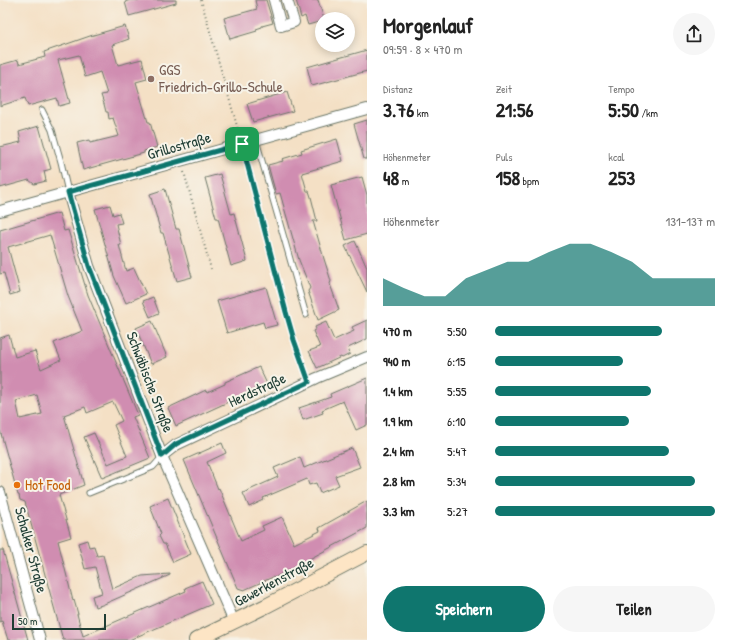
<!DOCTYPE html>
<html lang="de">
<head>
<meta charset="utf-8">
<style>
  body { margin:0; font-family:"Patrick Hand",sans-serif; background:#f6f6f6; color:#222; height:100vh; display:flex; flex-direction:column; font-size:15px; white-space:nowrap }
  * { box-sizing:border-box; margin:0 }
  p { font-size:13px; color:#767676 }
  .icon { flex:none; width:22px; height:22px; fill:none; stroke:currentColor; stroke-width:2; stroke-linecap:round; stroke-linejoin:round }
  .map { position:relative; flex:1; overflow:hidden }
  .panel { display:flex; flex-direction:column; background:#fff; width:364px }
  .panel>* { flex:none }
  .buttons { position:absolute; left:315px; top:12px; display:grid; gap:8px }
  .buttons a { display:grid; place-items:center; width:40px; height:40px; border-radius:50%; background:#fff; box-shadow:0 2px 10px #0003; font-size:20px }
  .scale { position:absolute; left:12px; bottom:10px; width:94px; box-sizing:border-box; padding-left:4px; border:2px solid #1f3d34; border-top:0; font-size:11px; line-height:14px; white-space:nowrap; color:#1f3d34; -webkit-text-stroke:3px #f7f3e8; paint-order:stroke }
  .pin { position:absolute; display:grid; place-items:center; width:34px; height:34px; color:#fff; margin:-17px; border-radius:8px; box-shadow:0 2px 6px #0006 }
  .round { display:grid; place-items:center; flex:none; width:42px; height:42px; border-radius:21px; background:#f6f6f6 }
  .overview { display:flex; align-items:center; justify-content:space-between; height:68px; padding:0 16px }
  h1 { font-size:22px; font-weight:800; line-height:30px }
  .stats { display:grid; grid-template-columns:repeat(3,1fr); gap:6px; height:68px; padding:4px 16px }
  .stats div { display:grid; align-content:center }
  .stats b { font-size:20px; font-weight:800 }
  .stats small { font-size:11px; font-weight:400 }
  .stats p { font-size:11px }
  .chart { height:112px; padding:8px 16px }
  .chart p { display:flex; justify-content:space-between }
  .chart svg { width:100%; height:72px; margin-top:4px; fill:#0f766e; opacity:.7 }
  .button { display:flex; gap:8px; margin-top:auto; padding:8px 16px }
  .button a { flex:1; height:46px; border-radius:24px; background:#0f766e; color:#fff; font-size:16px; font-weight:800; line-height:46px; text-align:center }
  .button a+a { background:#f6f6f6; color:#222 }
  ul { padding:0 16px; list-style:none; font-size:13px }
  li { display:grid; grid-template-columns:64px 48px 1fr; align-items:center; height:30px }
  li i { height:10px; border-radius:5px; background:#0f766e }
  main { display:flex; flex:1; min-height:0 }
  .map>svg:first-child { display:block }
</style>
</head>
<body>
<main>
<div class="map">
<svg width="367" height="640" viewBox="0 0 367 640">
  <rect width="100%" height="100%" fill="#f7f3e8"/>
  <filter id="ink" filterUnits="userSpaceOnUse"><feTurbulence type="fractalNoise" baseFrequency=".025" numOctaves="2"/><feDisplacementMap in="SourceGraphic" scale="8" xChannelSelector="R" yChannelSelector="G"/><feConvolveMatrix kernelMatrix="1 2 1 2 8 2 1 2 1" color-interpolation-filters="sRGB"/></filter>
  <filter id="wash" filterUnits="userSpaceOnUse"><feTurbulence type="fractalNoise" baseFrequency=".012" numOctaves="4" result="noise"/><feDisplacementMap in="SourceGraphic" scale="16" xChannelSelector="R" yChannelSelector="G"/><feGaussianBlur stdDeviation="0.9" result="paint"/><feColorMatrix in="noise" values="0 0 0 0 0 0 0 0 0 0 0 0 0 0 0 0 0 1.4 0 .05"/><feComposite in="paint" operator="in"/></filter>
  <g filter="url(#wash)">
    <rect width="100%" height="100%" fill="#f4e0c5"/>
    <g id="blocks">
      <g fill="#d08db1" fill-rule="evenodd">
        <path d="M130,0H176V3L129,16L125,2Z"/>
        <path d="M255,0H266L273,23L262,26V27L256,29L257,31L230,39L224,18L257,9Z"/>
        <path d="M296,0H318L324,19H322V21L308,25L305,16L301,18Z"/>
        <path d="M125,26L129,39L112,45L118,65L142,59L147,79L136,82L148,122H150L157,147L144,151V153L83,170L77,143L89,140L90,143L119,136L113,118L109,119L108,112H106L104,104L101,95L107,94L100,72L85,77L79,55L58,60L70,103L59,106L57,98L28,106L25,98L0,106V65L18,60L19,64L45,57L44,52L90,36Z"/>
        <path d="M367,50V71L312,86L307,67Z"/>
        <path d="M287,92L293,111L253,122L247,104Z"/>
        <path d="M367,120V159H364L354,124Z"/>
        <path d="M39,126L51,169L44,171L46,181L34,184L29,180L0,188V147L21,142L19,132Z"/>
        <path d="M337,139L343,161L302,173L307,191H309L311,197L317,221H313L324,259L331,281L330,284L339,310L318,320L308,291L310,288L299,260L280,193L276,194L268,165L283,161L282,159L302,153L301,150Z"/>
        <path d="M220,174L231,214L234,213L247,261L231,266L218,218H216L205,178Z"/>
        <path d="M362,177L367,195V234L346,240L331,185Z"/>
        <path d="M165,189L176,229H179L192,277L177,281L163,233H161L150,194Z"/>
        <path d="M110,205L113,215L119,213L122,223L116,224L121,245H119L126,271L134,268L146,294L126,303L114,276L95,209Z"/>
        <path d="M59,213L64,231L68,230L88,295L138,415L133,417L150,458L102,478L84,437L94,433L108,464L127,456L114,425L122,421L113,402L87,413L85,407L64,415L84,485L59,495L71,537L58,541L73,601L74,600L78,614H77L83,636L186,591L185,588L202,581L212,604L129,640H63L25,502L20,500L19,495H18L0,430V338L9,335L15,357L35,351L41,369L61,360L54,343L82,331L68,296L50,235L8,247L20,292L10,295L4,273L0,274V230ZM37,395L42,414L20,419L16,401Z"/>
        <path d="M355,241L367,268V292L345,246Z"/>
        <path d="M266,287L277,325L265,328L263,322L227,333L217,301Z"/>
        <path d="M153,297L159,313L150,317L143,301Z"/>
        <path d="M367,320V339L348,348L350,354L342,358L341,357L317,368L309,351L320,347L313,331L316,329L315,327L326,322L334,340L354,331L352,327Z"/>
        <path d="M152,321L167,357L151,364L136,328Z"/>
        <path d="M259,367L267,384L176,426L168,408L206,390L207,392L225,384V382Z"/>
        <path d="M367,378V425L356,430L343,401L322,410L323,413L303,420L299,408L331,397L330,394Z"/>
        <path d="M222,443L226,453L207,462L218,489L219,488L241,541L264,530L262,526L282,517L294,544L320,531L319,528L367,501V528L274,578L273,577L244,590L238,588L184,460Z"/>
        <path d="M352,448L360,467L335,476L339,485L320,493L316,483L309,485L307,479L263,498L264,500L249,507L243,493L278,477L274,468L300,457L304,468Z"/>
        <path d="M168,498L191,554L173,562L165,544H163L159,536L161,534L150,506Z"/>
        <path d="M87,540L89,547L94,546L97,556L103,555L112,589L142,576L170,574V575L102,605L95,607L92,596L102,593L95,567L85,569L78,543Z"/>
        <path d="M0,550H3L28,640H8L2,621L0,622Z"/>
      </g>
    </g>
  </g>
  <g filter="url(#ink)">
    <use href="#blocks" fill-opacity="0" stroke="#6a7667" stroke-width="1"/>
    <g fill="none" stroke-linecap="round" stroke-linejoin="round">
      <defs>
        <g id="lane">
          <path d="M42,110L52,130L61,162L68,192"/>
          <path d="M256,140L306,315"/>
          <path d="M89,493L153,467L162,457"/>
        </g>
        <g id="street">
          <path d="M274,0L281,26L294,22L287,0"/>
          <path d="M68,192L89,266L162,456L234,622"/>
          <path d="M0,211L367,109"/>
          <path d="M162,456L176,445L317,378L367,357"/>
          <path d="M0,492L40,640"/>
        </g>
        <path id="secondary" d="M196,640L266,606L367,553"/>
      </defs>
      <use href="#lane" stroke="#6a7667" stroke-width="7"/>
      <use href="#street" stroke="#6a7667" stroke-width="12"/>
      <use href="#secondary" stroke="#6a7667" stroke-width="16"/>
      <g stroke="#6a7667" stroke-width="2" stroke-dasharray="1 3" stroke-linecap="butt">
        <path d="M201,0L239,133"/>
        <path d="M245,155L286,312L306,372"/>
        <path d="M184,172L211,269"/>
      </g>
      <use href="#lane" stroke="#fff" stroke-width="5"/>
      <use href="#street" stroke="#fff" stroke-width="10"/>
      <use href="#secondary" stroke="#fde5c5" stroke-width="14"/>
    </g>
  </g>
  <g fill="none" stroke-linecap="round" stroke-linejoin="round" filter="url(#ink)">
    <defs>
      <path id="route" d="M242,144L286,312L294,340L309,382L176,444L162,456L89,266L68,192Z"/>
    </defs>
    <use href="#route" stroke="#fff" stroke-width="8"/>
    <use href="#route" stroke="#0f766e" stroke-width="5"/>
  </g>
  <circle fill="#8d6e63" stroke="#f7f3e8" stroke-width="1.5" cx="151" cy="79" r="4"/>
  <circle fill="#e8710a" stroke="#f7f3e8" stroke-width="1.5" cx="17" cy="485" r="4"/>
  <g text-anchor="middle" stroke-width="4" stroke-linejoin="round" paint-order="stroke">
    <g font-size="15" fill="#785e54" stroke="#f7f3e8" text-anchor="start">
      <text x="159" y="75">GGS<tspan x="159" dy="17">Friedrich-Grillo-Schule</tspan></text>
    </g>
    <g font-size="15" fill="#1f3d34" stroke="#f7f3e8">
      <text transform="translate(179 146) rotate(-16)" y="5">Grillostraße</text>
      <text transform="translate(150 382) rotate(69)" y="5">Schwäbische Straße</text>
      <text transform="translate(257 390) rotate(-25)" y="5">Herdstraße</text>
      <text transform="translate(31 550) rotate(75)" y="5">Schalker Straße</text>
      <text transform="translate(274 582) rotate(-28)" y="5">Gewerkenstraße</text>
    </g>
    <g font-size="15" fill="#c56008" stroke="#f7f3e8" text-anchor="start">
      <text x="25" y="490">Hot Food</text>
    </g>
  </g>
</svg>
<div class="buttons">
<a><svg class="icon" aria-label="layers" viewBox="0 0 24 24"><path d="M12 4l9 5-9 5-9-5zM3 14l9 5 9-5"/></svg></a>
</div>
<div class="scale">50 m</div>
<div class="pin" style="left:242px;top:144px;background:#1e9e55"><svg class="icon" aria-label="arrive" viewBox="0 0 24 24"><path d="M6 21V4h12l-3 4 3 4H6"/></svg></div>
</div>
<section class="panel">
<div class="overview"><div><h1>Morgenlauf</h1><p>09:59 · 8 × 470 m</p></div><a class="round"><svg class="icon" aria-label="share" viewBox="0 0 24 24"><path d="M12 15V3M7 8l5-5 5 5M5 13v7h14v-7"/></svg></a></div>
<div class="stats">
<div><p>Distanz</p><b>3.76<small> km</small></b></div>
<div><p>Zeit</p><b>21:56</b></div>
<div><p>Tempo</p><b>5:50<small> /km</small></b></div>
</div>
<div class="stats">
<div><p>Höhenmeter</p><b>48<small> m</small></b></div>
<div><p>Puls</p><b>158<small> bpm</small></b></div>
<div><p>kcal</p><b>253</b></div>
</div>
<div class="chart"><p><span>Höhenmeter</span>131–137 m</p>
<svg viewBox="0 0 160 44" preserveAspectRatio="none"><path d="M0 44V27L10 33L20 38L30 38L40 27L50 22L60 17L70 17L80 11L90 6L100 6L110 11L120 17L130 27L140 27L150 27L160 27V44z"/></svg>
</div>
<ul>
<li><b>470 m</b>5:50<i style="width:76%"></i></li>
<li><b>940 m</b>6:15<i style="width:58%"></i></li>
<li><b>1.4 km</b>5:55<i style="width:71%"></i></li>
<li><b>1.9 km</b>6:10<i style="width:61%"></i></li>
<li><b>2.4 km</b>5:47<i style="width:79%"></i></li>
<li><b>2.8 km</b>5:34<i style="width:91%"></i></li>
<li><b>3.3 km</b>5:27<i style="width:100%"></i></li>
</ul>
<div class="button"><a>Speichern</a><a>Teilen</a></div>
</section>
</main>
</body>
</html>
